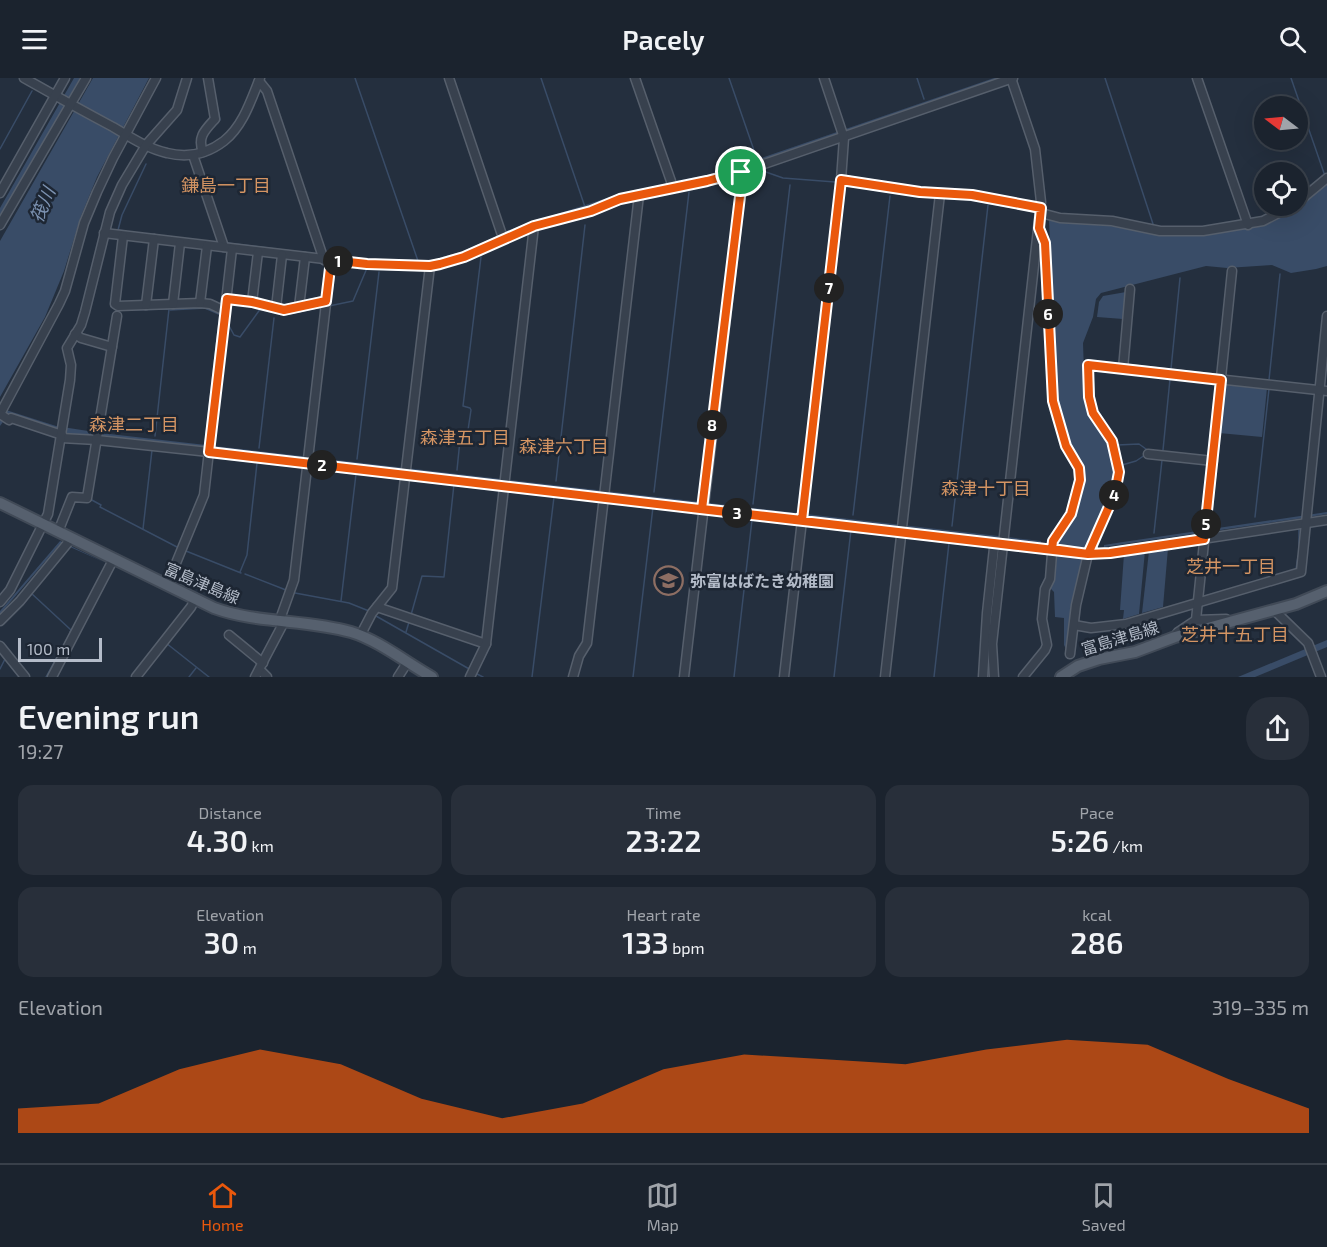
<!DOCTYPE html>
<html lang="en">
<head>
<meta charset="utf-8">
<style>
  body { margin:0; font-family:"Exo 2","Noto Sans JP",sans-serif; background:#282f3a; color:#f1f3f6; height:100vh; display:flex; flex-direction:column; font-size:22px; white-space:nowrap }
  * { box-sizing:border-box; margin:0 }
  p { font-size:20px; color:#a0a4aa }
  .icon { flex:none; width:33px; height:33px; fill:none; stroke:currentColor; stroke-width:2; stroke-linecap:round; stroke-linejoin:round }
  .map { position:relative; height:599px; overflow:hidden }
  .details { display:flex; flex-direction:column; background:#1b232e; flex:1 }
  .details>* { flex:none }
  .needle { width:39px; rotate:286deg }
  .tools { position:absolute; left:1254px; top:18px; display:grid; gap:12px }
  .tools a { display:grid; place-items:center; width:54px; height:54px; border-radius:50%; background:#1b232e; box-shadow:0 6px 24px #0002,0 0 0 2px #39404a; font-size:30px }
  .scale { position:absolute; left:18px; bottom:15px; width:84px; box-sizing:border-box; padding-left:6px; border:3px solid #b4bcc9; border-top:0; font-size:16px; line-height:21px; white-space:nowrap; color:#b4bcc9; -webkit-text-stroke:4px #1d2633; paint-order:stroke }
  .pin { position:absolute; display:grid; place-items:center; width:51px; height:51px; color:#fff; margin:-26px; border:3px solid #fff; border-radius:50%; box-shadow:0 2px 6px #0007 }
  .km { position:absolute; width:30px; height:30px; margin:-15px; border-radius:50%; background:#222; color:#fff; font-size:16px; line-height:30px; text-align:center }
  .round { display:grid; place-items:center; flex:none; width:63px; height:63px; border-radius:24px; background:#282f3a }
  .summary { display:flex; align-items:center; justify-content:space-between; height:102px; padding:0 18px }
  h1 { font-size:33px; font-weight:600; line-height:45px }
  .stats { display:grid; grid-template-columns:repeat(3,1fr); gap:9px; height:102px; padding:6px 18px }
  .stats div { display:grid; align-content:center; border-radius:15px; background:#282f3a; text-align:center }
  .stats b { font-size:30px; font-weight:600 }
  .stats small { font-size:16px; font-weight:400 }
  .stats p { font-size:16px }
  .chart { height:168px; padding:12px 18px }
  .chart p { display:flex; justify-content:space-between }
  .chart svg { width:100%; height:108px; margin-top:6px; fill:#ea580c; opacity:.7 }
  header { display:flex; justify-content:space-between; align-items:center; height:78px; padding:0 18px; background:#1b232e; font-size:27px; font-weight:600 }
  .tabs { display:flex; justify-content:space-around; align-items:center; height:84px; border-top:2px solid #39404a; background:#1b232e; font-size:16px; color:#a0a4aa }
  .tabs a { display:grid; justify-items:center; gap:3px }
  .tabs .on { color:#ea580c }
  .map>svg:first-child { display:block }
</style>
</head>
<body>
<header><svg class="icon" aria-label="menu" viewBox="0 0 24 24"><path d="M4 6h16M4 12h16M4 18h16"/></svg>Pacely<svg class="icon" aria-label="search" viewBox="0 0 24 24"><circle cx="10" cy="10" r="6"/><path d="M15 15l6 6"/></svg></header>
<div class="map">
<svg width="1327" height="599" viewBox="0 0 1327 599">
  <rect width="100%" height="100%" fill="#242f3e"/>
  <g fill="#394c67">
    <path d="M74,0H80L0,140V130Z"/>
    <path d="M93,0H149L97,99L81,138L64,193L45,239L0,319V163Z"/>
    <path d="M994,0H1003L723,97L675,106V103L718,95Z"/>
    <path d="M1327,106V188L1316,191L1291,195L1272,187L1227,190L1206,188L1101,215L1096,221L1093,239L1083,265L1084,294L1087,319L1113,372L1116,403L1086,472L1068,575L1064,567V540L1055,539L1054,514L1050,510L1056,487L1057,465L1075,437L1084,396L1081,381L1070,368L1060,334L1056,309L1049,142L1099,146L1162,157H1202L1263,147L1285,137Z"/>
    <path d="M1126,214L1123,241L1097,239L1099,224L1103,218Z"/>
    <path d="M1226,305L1267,310L1262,359L1219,355L1224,308Z"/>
    <path d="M6,332L56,348L101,355L1041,463L1040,467L65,355L8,337L0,348V341Z"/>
    <path d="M1327,434V436L1303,440L1104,469V467L1123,464Z"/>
    <path d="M60,463L106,485L61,465L0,536V533Z"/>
    <path d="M1168,470L1163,529L1142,535L1149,473Z"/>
    <path d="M1145,473L1139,536L1123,541L1124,532H1120L1124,476Z"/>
    <path d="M1327,562V569L1255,599H1238Z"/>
  </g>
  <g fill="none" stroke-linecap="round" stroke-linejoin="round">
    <g stroke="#394c67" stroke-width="1.5">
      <path d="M355,0L418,183"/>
      <path d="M541,0L585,129"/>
      <path d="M729,0L757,81"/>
      <path d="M917,0L924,21"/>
      <path d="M1105,0L1154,149"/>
      <path d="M1291,0L1325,98"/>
      <path d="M211,51L220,42L215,18"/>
      <path d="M0,71L32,13"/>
      <path d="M746,97L763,93L783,100L835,104"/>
      <path d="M708,107L737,100"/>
      <path d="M624,116L668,107"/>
      <path d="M547,140L619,117"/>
      <path d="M571,143L586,139"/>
      <path d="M126,153L118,152L122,137L146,86"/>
      <path d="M506,154L531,145"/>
      <path d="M227,165L316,176"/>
      <path d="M482,166L499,158"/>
      <path d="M459,176L472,171"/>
      <path d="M377,182L432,183"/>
      <path d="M402,191L424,192"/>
      <path d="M329,228L353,223L367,190"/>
      <path d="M119,232L169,231L155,358"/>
      <path d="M170,232L205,230L221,237"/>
      <path d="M301,233L322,229"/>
      <path d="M228,246L234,257L240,259L261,230"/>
      <path d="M1171,291L1180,200"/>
      <path d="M1269,302L1280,196"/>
      <path d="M1117,367L1139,366L1146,371"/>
      <path d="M259,370L274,240"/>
      <path d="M1163,372L1170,301"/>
      <path d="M357,381L379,194"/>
      <path d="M1122,387L1136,383L1145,377"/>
      <path d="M457,392L461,352H468L471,332L470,330L463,328L481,179"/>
      <path d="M556,403L585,147"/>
      <path d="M654,414L689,114"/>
      <path d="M90,421L101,427L100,429L177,469"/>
      <path d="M753,426L790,107"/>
      <path d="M853,437L890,118"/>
      <path d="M1255,439L1269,311"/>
      <path d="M952,448L988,127"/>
      <path d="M143,451L152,372"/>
      <path d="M1154,455L1162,382"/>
      <path d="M1209,455L1243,451"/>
      <path d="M1299,470V451"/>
      <path d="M1105,471L1202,456"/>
      <path d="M186,473L241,495"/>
      <path d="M1296,491L1298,478"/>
      <path d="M240,494L247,477L257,385"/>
      <path d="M245,496L286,512"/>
      <path d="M31,515L71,552L70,554"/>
      <path d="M295,515L349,525L369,533"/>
      <path d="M1202,519L1227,512"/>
      <path d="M341,523L356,396"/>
      <path d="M411,537L422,498L444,499L454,406"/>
      <path d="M376,538L471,592"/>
      <path d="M406,554L409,544"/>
      <path d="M166,565L209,599"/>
      <path d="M0,591L5,581"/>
      <path d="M477,596L483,599"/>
      <path d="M46,599L68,559"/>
      <path d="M189,599L196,590"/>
      <path d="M532,599L554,419"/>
      <path d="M633,599L653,429"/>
      <path d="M734,599L752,442"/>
      <path d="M834,599L851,452"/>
      <path d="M934,599L949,465"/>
    </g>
    <defs>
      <g id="minor">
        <path d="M24,0C54,17 83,33 113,49C130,59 148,71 167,75C187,80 207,76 224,63C243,48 251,22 260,0"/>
        <path d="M449,0L503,160"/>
        <path d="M635,0L673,109"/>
        <path d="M1197,0L1248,147"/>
        <path d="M259,3L267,13L324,182"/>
        <path d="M203,74C197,59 205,52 215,41L208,0"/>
        <path d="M193,77L224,169"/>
        <path d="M841,102L920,114L972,117L1040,130"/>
        <path d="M0,115L65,0"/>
        <path d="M1298,124L1327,100"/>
        <path d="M1041,135L1060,140L1112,143L1160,153H1203L1263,143L1292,128"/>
        <path d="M0,147L86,0"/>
        <path d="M104,155L367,186L430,188L463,179L534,148L591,133L620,121L707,103L741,94L1013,0"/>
        <path d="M123,158L115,226L118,228L200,225L210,226L225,233"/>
        <path d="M227,221L252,224L284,232L326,223"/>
        <path d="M252,224L258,174"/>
        <path d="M200,225L207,168"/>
        <path d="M173,226L180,165"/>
        <path d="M146,227L154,161"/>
        <path d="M299,229L305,179"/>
        <path d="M276,230L282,177"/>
        <path d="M75,256L81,260L112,269"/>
        <path d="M1123,291L1130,211"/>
        <path d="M0,336L59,226L65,213L84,145L97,114L113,80L156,0"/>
        <path d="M0,336L9,342L11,340L62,357"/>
        <path d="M61,360L97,362L209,374L1088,476L1110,475L1327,442"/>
        <path d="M1148,376L1213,383"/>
        <path d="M58,454L72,419L87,420L117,238"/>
        <path d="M167,507L204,417L232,171"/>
        <path d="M0,524L10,512L48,436L70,302L71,287L67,270L81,247L85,234L110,134L122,107L146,67L177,32L187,0"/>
        <path d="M377,529L486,566"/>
        <path d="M1274,532L1308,565L1321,599"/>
        <path d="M1196,542L1226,541L1230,544"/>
        <path d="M0,543L20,523L71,461"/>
        <path d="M279,544L294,502L331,182"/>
        <path d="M1074,547L1091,550L1126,546L1301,494L1327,238"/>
        <path d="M229,557L263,585"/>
        <path d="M360,558L372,535L392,510L430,188"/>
        <path d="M1175,558L1178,554L1196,542L1232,193"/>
        <path d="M0,568L25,599"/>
        <path d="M1070,576L1076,527L1088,476L1115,415L1119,394L1112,363L1093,335L1089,319L1088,287L1327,313"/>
        <path d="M260,592L267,599"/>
        <path d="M52,599L113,482"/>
        <path d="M136,599L191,529L195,521"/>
        <path d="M255,599L284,544"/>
        <path d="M398,599L407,585"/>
        <path d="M470,599L486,566L534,148"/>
        <path d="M573,599L579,578L587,565L639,117"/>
        <path d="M684,599L742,102L741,94"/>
        <path d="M784,599L841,102L844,60L824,0"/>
        <path d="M885,599L940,116"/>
        <path d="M983,599L987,535L994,470L992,465"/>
        <path d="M994,599L992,566L1041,124L1035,71L1011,0"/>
        <path d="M1023,599L1045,572L1047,567L1042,541L1045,511L1050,501L1053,463L1071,436L1080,402L1079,389L1066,368L1053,323L1045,165L1040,153"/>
      </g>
      <g id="major">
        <path d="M0,425L214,530C258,546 306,541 351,554C378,562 407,585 432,599"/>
        <path d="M1061,599L1078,588L1099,581L1135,574L1175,559L1296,526L1327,513"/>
      </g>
    </defs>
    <use href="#minor" stroke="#565f6c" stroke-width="11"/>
    <use href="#major" stroke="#414a57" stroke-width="14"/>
    <use href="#minor" stroke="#38414e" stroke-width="8"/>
    <use href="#major" stroke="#56606e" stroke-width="10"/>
  </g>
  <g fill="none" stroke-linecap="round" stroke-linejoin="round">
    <defs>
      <path id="route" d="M741,94L707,103L620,121L591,133L534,148L464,179L440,186L430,188L367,186L331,182L326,223L284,232L252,224L227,221L209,374L1088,476L1115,415L1119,394L1112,363L1093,335L1089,319L1088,287L1221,302L1204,461L1110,475L1088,476L1052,471L1053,463L1071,436L1080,402L1079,390L1066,368L1053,323L1045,165L1039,150L1041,130L972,117L920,114L841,102L802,442L702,431L742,102L741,94"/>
    </defs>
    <use href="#route" stroke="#fff" stroke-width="12"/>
    <use href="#route" stroke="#ea580c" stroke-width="8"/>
  </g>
  <defs>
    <symbol id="school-ring" viewBox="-11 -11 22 22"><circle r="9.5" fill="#1d2633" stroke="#8d6e63" stroke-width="1.5"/><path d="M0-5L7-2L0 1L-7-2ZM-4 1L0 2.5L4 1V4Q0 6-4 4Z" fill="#8d6e63"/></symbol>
  </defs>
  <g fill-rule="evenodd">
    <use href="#school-ring" x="652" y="486" width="33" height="33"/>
  </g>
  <g text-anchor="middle" stroke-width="5" stroke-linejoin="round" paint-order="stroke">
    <g font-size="16" font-weight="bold" fill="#b4bcc9" stroke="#1d2633" text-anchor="start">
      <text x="690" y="509">弥富はばたき幼稚園</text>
    </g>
    <g font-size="16" fill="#b4bcc9" stroke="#1d2633">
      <text transform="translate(202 505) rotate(23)" y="6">富島津島線</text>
      <text transform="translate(1120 560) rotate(-17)" y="6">富島津島線</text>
    </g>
    <g font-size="18" fill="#d59563" stroke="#1d2633">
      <text x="226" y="114">鎌島一丁目</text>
      <text x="134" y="353">森津二丁目</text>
      <text x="465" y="366">森津五丁目</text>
      <text x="564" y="375">森津六丁目</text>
      <text x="986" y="417">森津十丁目</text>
      <text x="1231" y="495">芝井一丁目</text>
      <text x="1235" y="563">芝井十五丁目</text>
    </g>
    <g font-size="18" font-style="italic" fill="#7c92b1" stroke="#1d2633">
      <text transform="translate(43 127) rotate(-67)" y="6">筏川</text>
    </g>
  </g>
</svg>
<div class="tools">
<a><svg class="needle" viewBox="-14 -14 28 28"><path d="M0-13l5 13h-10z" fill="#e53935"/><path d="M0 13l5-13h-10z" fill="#a0a4aa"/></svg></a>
<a><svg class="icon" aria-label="locate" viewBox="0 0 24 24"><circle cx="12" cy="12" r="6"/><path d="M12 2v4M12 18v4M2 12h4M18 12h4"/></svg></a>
</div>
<div class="scale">100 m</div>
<div class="pin" style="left:741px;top:94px;background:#1e9e55"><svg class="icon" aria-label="arrive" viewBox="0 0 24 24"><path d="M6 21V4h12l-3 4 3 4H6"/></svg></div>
<b class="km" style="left:338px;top:183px">1</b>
<b class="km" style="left:322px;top:387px">2</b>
<b class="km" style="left:737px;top:435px">3</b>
<b class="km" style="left:1114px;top:417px">4</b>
<b class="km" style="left:1206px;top:446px">5</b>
<b class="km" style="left:1048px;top:236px">6</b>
<b class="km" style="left:829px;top:210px">7</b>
<b class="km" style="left:712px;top:347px">8</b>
</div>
<section class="details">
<div class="summary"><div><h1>Evening run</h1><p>19:27</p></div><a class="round"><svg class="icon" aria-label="share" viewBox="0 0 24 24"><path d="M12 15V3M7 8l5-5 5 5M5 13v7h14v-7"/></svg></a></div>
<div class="stats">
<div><p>Distance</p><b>4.30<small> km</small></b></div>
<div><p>Time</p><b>23:22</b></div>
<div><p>Pace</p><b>5:26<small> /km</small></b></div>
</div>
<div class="stats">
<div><p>Elevation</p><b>30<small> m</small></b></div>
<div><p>Heart rate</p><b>133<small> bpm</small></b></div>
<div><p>kcal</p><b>286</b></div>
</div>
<div class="chart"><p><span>Elevation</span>319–335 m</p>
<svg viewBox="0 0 160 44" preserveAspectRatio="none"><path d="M0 44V34L10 32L20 18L30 10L40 16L50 30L60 38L70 32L80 18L90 12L100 14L110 16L120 10L130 6L140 8L150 22L160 34V44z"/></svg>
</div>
</section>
<nav class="tabs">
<a class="on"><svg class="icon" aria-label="home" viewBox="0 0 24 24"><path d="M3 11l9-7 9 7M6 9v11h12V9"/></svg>Home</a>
<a><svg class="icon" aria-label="map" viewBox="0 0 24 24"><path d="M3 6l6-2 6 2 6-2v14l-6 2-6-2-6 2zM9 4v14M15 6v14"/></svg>Map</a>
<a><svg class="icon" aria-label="saved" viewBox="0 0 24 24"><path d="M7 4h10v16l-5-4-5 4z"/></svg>Saved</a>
</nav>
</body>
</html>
